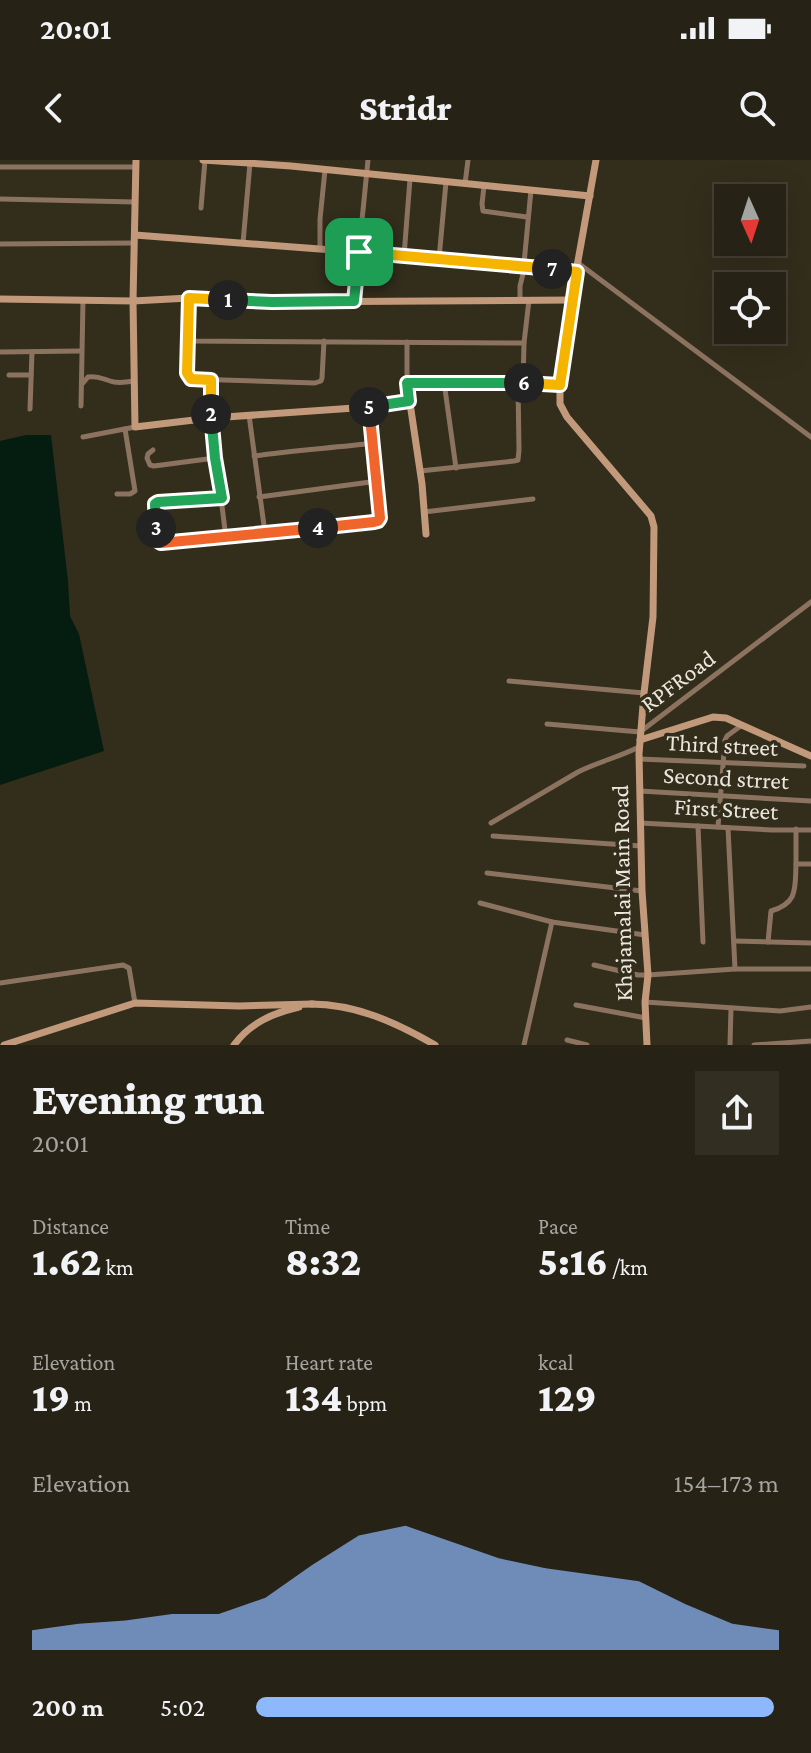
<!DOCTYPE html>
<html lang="en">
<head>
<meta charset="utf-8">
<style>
  body { margin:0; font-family:"Crimson Pro",serif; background:#322f22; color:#f1f3f6; height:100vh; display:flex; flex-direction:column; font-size:30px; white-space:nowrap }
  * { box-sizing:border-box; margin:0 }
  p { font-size:26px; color:#a4a4a0 }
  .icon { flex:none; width:44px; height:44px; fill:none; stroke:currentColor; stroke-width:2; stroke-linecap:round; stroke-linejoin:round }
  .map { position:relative; height:885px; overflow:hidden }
  .sheet { display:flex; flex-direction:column; background:#262215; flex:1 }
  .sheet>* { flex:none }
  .needle { width:52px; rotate:177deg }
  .fabs { position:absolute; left:714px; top:24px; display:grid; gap:16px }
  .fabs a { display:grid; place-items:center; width:72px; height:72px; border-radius:0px; background:#262215; box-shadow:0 8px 32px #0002,0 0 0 2px #423f34; font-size:40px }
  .pin { position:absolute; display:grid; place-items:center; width:68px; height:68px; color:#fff; margin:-34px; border-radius:16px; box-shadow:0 4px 12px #0006 }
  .km { position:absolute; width:40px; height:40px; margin:-20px; border-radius:50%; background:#222; color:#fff; font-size:22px; line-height:40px; text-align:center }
  .round { display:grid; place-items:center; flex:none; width:84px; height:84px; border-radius:0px; background:#322f22 }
  .summary { display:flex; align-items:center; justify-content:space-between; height:136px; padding:0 32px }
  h1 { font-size:44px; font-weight:800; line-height:60px }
  .stats { display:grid; grid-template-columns:repeat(3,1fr); gap:12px; height:136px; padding:8px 32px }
  .stats div { display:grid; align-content:center }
  .stats b { font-size:40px; font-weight:800 }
  .stats small { font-size:22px; font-weight:400 }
  .stats p { font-size:22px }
  .chart { height:224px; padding:16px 32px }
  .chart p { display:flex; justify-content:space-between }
  .chart svg { width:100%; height:144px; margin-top:8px; fill:#8db9fc; opacity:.7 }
  ul { padding:0 32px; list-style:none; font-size:26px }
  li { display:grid; grid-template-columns:128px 96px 1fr; align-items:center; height:60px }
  li i { height:20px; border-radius:10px; background:#8db9fc }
  .status { display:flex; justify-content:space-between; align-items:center; height:56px; padding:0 40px; background:#262215; direction:ltr }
  .status svg { height:22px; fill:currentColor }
  header { display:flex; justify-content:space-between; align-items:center; height:104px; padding:0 32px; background:#262215; font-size:36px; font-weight:800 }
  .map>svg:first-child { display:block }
</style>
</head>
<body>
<div class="status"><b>20:01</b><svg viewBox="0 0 49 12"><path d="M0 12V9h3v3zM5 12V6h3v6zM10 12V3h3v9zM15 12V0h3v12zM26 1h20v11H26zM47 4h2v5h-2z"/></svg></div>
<header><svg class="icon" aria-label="back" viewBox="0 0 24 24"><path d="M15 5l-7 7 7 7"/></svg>Stridr<svg class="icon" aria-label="search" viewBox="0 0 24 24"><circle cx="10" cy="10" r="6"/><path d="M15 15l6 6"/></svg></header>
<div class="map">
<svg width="811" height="885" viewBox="0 0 811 885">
  <rect width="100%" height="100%" fill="#332d1c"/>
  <path fill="#051c10" d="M26,275H51L68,421L70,456L79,474L104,591L0,625V281Z"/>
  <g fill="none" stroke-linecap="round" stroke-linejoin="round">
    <g stroke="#8c7360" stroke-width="5">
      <path d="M0,7H136"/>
      <path d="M465,24L468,0"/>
      <path d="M484,26L482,44L483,51L527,57"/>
      <path d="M0,39L135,42"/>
      <path d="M201,48L205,0"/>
      <path d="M243,83L250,3"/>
      <path d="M0,84L134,83"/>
      <path d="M320,89V59L325,10"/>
      <path d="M404,96L410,19"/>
      <path d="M439,99L446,22"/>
      <path d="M578,103L811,277"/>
      <path d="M189,138L188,181L524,183"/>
      <path d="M520,140V126L523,114L531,30"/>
      <path d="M354,141L368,0"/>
      <path d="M188,181L187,213L191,219L315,223L321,221L322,218L324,181"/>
      <path d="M0,192L81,191"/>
      <path d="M9,215H31"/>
      <path d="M211,220V258L226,378"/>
      <path d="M444,222L456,308"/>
      <path d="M83,223L88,217C99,215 104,220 114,222C120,223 128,222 134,221"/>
      <path d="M407,223V182"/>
      <path d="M523,223L524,183L529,140"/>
      <path d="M81,246L83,140"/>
      <path d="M30,249L32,192"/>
      <path d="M249,255L265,373"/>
      <path d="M83,277L135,267"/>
      <path d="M153,290L148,294L147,298L150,305L154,306L215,298"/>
      <path d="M254,296C294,290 334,288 373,283"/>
      <path d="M420,311L514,301L518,300L519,290L518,224"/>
      <path d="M117,334H130L135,331L125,269"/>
      <path d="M259,337L378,321"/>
      <path d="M222,338L158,342L155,344L158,381L161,383L378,361L381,353L369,247"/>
      <path d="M424,352L533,339"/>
      <path d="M509,521L644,533"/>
      <path d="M547,564L640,572L811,442"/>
      <path d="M639,599L804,606"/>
      <path d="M640,631L811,641"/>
      <path d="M491,663L578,612C598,602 619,597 639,587"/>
      <path d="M640,663L772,670H811"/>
      <path d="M698,666L703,782"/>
      <path d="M718,667L725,580L727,576L742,565"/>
      <path d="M728,668L735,809"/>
      <path d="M796,669V704H811"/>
      <path d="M493,676L641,686"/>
      <path d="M487,713L642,731"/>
      <path d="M480,743L552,762L645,775"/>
      <path d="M734,781L811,783"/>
      <path d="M768,782L771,751C798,743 795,729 796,704"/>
      <path d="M594,805L638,815H648L735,809H811"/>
      <path d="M0,823L123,805L129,808L135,843"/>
      <path d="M645,842L780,851L811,847"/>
      <path d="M576,845L646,858"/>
      <path d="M567,880L587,885"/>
      <path d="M524,885L552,762"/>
      <path d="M730,885L731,848"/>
      <path d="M754,885L811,881"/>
    </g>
    <g stroke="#c29a7b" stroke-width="7">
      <path d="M136,0L133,141L189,138L272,142L571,140"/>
      <path d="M203,0L291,6L590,36"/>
      <path d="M596,0L571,140L560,225V244L567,257L646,350L651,356L654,367L653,457L644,533L639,594L642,731L648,815L645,842L647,885"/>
      <path d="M135,75L359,92L577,112"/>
      <path d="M0,139L133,141L135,267L211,258L369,247L409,241"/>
      <path d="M426,374L422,324L407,223L560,225"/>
      <path d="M640,580L713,557L726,558L811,596"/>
      <path d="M311,844C356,844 397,863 435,885"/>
      <path d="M4,885L135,843L239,846L313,844"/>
      <path d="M234,885C250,863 273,853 299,847"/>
    </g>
  </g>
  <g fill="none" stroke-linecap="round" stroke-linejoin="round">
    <defs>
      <path id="split-1" d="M228,140L272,142L354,141L359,92"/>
      <path id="split-2" d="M211,254V220L191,219L187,213L189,138L228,140"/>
      <path id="split-3" d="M156,368L155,344L158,342L222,338L215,298L211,254"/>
      <path id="split-4" d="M156,368L158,381L161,383L318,368"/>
      <path id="split-5" d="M318,368L374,362L378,361L380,358L369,247"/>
      <path id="split-6" d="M369,247L409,241L407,223H524"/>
      <path id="split-7" d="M524,223L560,225L577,112L552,109"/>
      <path id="split-8" d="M359,92L552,109"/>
    </defs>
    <use href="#split-1" stroke="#fff" stroke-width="16"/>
    <use href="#split-2" stroke="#fff" stroke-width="16"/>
    <use href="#split-3" stroke="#fff" stroke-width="16"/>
    <use href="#split-4" stroke="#fff" stroke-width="16"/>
    <use href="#split-5" stroke="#fff" stroke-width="16"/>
    <use href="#split-6" stroke="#fff" stroke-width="16"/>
    <use href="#split-7" stroke="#fff" stroke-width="16"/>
    <use href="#split-8" stroke="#fff" stroke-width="16"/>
    <use href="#split-1" stroke="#22a559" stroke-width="10"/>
    <use href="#split-2" stroke="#f5b400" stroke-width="10"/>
    <use href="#split-3" stroke="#22a559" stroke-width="10"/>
    <use href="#split-4" stroke="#f0652b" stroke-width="10"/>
    <use href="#split-5" stroke="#f0652b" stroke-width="10"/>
    <use href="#split-6" stroke="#22a559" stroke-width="10"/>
    <use href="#split-7" stroke="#f5b400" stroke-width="10"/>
    <use href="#split-8" stroke="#f5b400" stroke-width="10"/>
  </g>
  <g text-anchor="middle" stroke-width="7" stroke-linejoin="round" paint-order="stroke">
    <g font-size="24" fill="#ebe7dd" stroke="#332d1c">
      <text transform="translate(678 521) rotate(-37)" y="8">RPFRoad</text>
      <text transform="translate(722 585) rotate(3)" y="8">Third street</text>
      <text transform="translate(726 618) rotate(3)" y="8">Second strret</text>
      <text transform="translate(726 649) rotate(3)" y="8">First Street</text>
      <text transform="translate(622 733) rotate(-91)" y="8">Khajamalai Main Road</text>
    </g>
  </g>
</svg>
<div class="fabs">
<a><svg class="needle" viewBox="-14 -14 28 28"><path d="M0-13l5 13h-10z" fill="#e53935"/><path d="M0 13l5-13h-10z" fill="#a4a4a0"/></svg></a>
<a><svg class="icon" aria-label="locate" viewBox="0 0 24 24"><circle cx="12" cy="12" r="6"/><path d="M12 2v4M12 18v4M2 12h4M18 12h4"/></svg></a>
</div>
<div class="pin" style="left:359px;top:92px;background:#1e9e55"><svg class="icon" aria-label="arrive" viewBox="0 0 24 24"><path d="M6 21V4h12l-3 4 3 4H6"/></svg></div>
<b class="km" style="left:228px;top:140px">1</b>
<b class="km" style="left:211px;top:254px">2</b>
<b class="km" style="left:156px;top:368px">3</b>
<b class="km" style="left:318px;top:368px">4</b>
<b class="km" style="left:369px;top:247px">5</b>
<b class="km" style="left:524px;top:223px">6</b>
<b class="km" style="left:552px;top:109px">7</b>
</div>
<section class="sheet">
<div class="summary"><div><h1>Evening run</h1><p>20:01</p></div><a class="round"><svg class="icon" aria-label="share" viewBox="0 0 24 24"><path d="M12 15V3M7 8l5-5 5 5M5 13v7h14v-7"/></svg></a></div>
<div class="stats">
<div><p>Distance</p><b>1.62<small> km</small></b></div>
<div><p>Time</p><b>8:32</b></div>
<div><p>Pace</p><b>5:16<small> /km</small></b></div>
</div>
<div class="stats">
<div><p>Elevation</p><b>19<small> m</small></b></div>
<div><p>Heart rate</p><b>134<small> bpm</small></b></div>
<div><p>kcal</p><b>129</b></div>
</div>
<div class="chart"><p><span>Elevation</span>154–173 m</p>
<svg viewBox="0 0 160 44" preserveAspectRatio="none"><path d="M0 44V38L10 36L20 35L30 33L40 33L50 28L60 18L70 9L80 6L90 11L100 16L110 19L120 21L130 23L140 30L150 36L160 38V44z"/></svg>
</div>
<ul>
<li><b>200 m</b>5:02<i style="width:99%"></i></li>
</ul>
</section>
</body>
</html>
